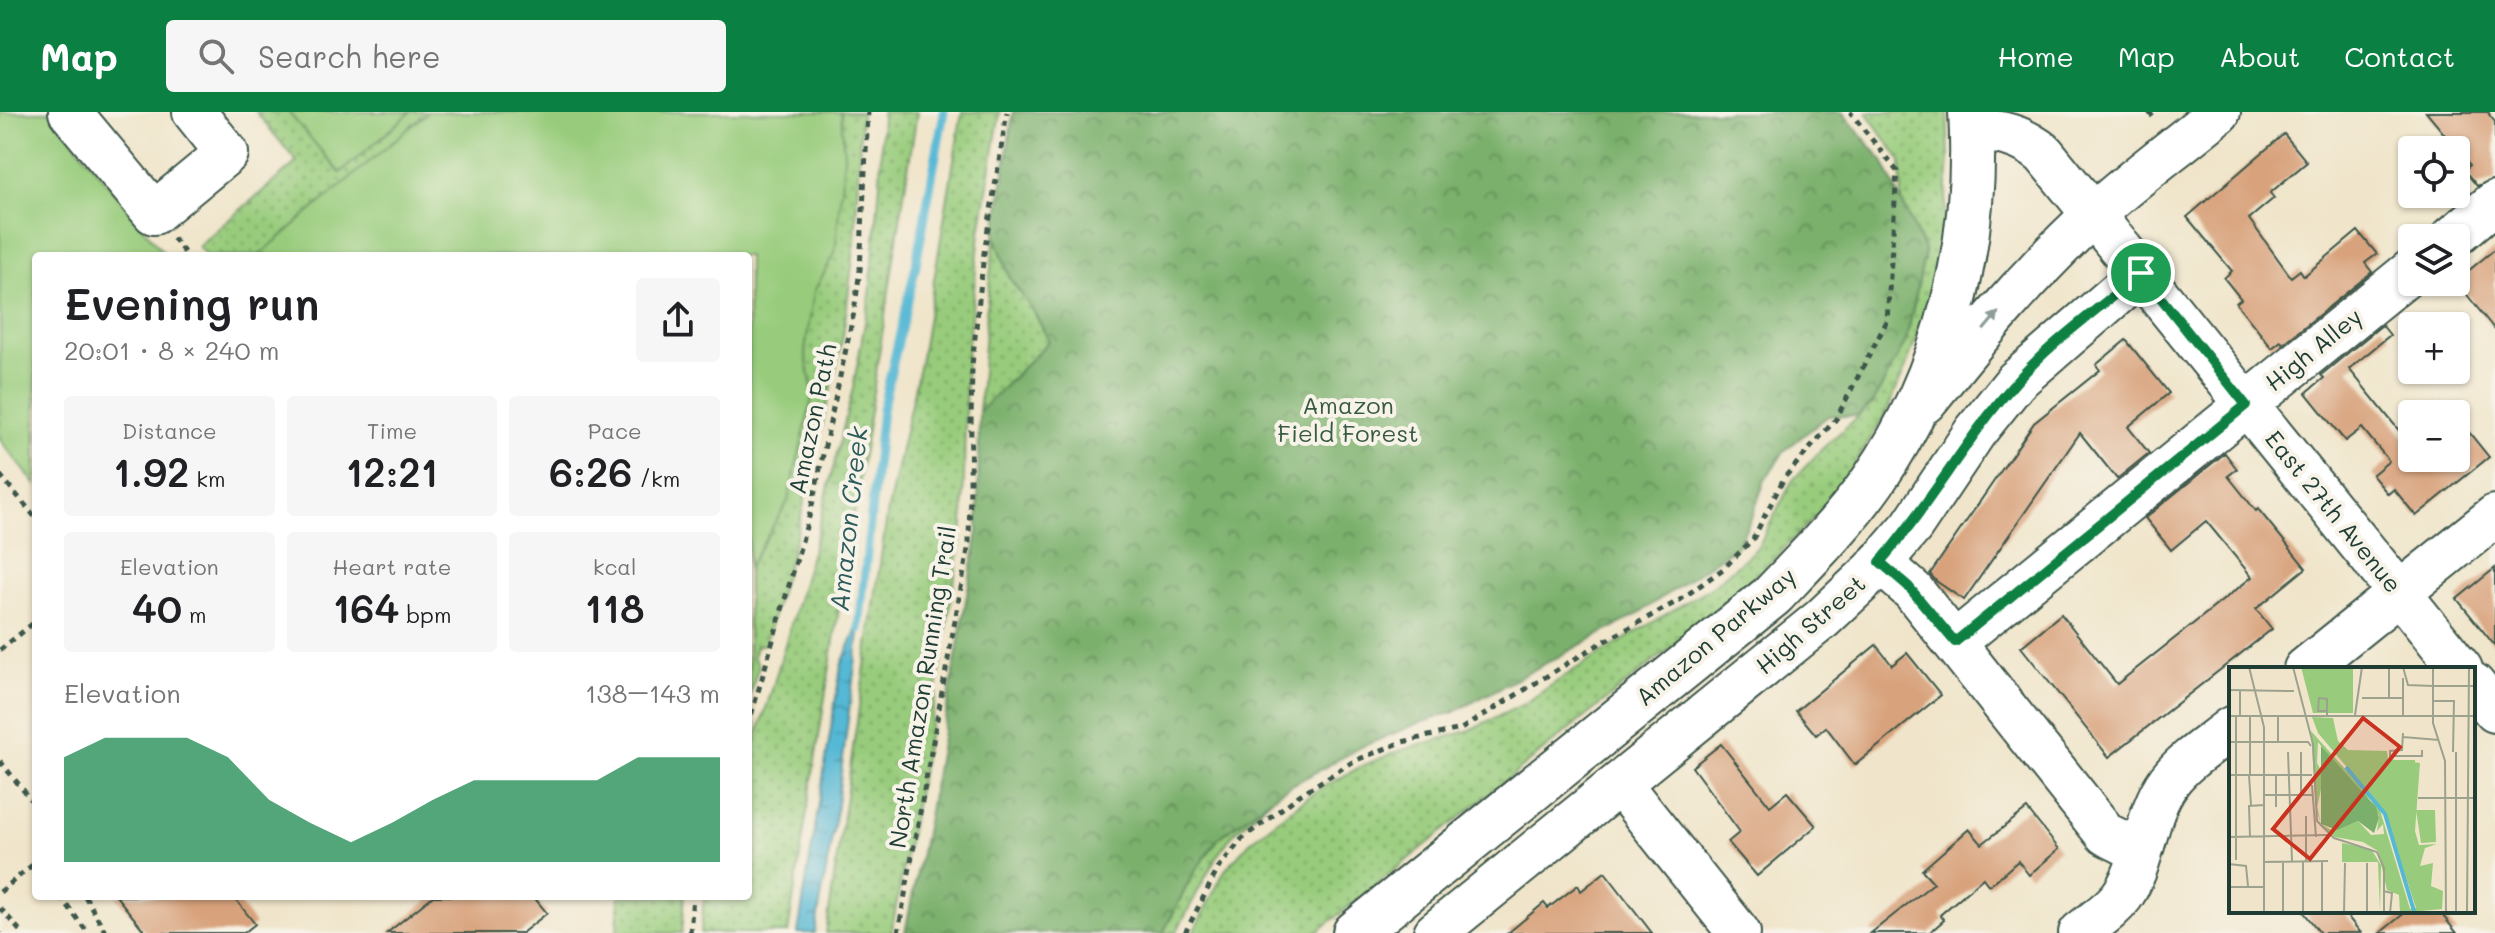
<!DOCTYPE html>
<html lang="en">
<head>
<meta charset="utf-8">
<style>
  body { margin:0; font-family:Mali,sans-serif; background:#f6f6f6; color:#202124; height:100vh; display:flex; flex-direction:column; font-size:30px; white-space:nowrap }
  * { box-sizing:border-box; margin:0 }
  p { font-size:26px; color:#757577 }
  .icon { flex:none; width:44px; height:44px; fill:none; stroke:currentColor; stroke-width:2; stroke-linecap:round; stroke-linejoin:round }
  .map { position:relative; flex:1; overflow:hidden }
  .details { position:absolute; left:32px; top:140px; width:720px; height:648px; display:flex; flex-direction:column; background:#fff; border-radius:8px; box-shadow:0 2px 6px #0004 }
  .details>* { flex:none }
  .fabs { position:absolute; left:2398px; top:24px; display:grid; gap:16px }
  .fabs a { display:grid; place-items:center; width:72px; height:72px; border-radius:8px; background:#fff; box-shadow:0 2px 6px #0004; font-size:40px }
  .pin { position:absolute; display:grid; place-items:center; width:68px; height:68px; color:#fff; margin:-34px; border:4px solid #fff; border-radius:50%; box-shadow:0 2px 8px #0007 }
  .round { display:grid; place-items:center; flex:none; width:84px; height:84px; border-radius:8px; background:#f6f6f6 }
  .summary { display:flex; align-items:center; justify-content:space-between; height:136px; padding:0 32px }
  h1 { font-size:44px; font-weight:600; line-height:60px }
  .figures { display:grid; grid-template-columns:repeat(3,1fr); gap:12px; height:136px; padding:8px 32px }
  .figures div { display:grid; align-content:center; border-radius:8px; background:#f6f6f6; text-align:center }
  .figures b { font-size:40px; font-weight:600 }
  .figures small { font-size:22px; font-weight:400 }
  .figures p { font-size:22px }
  .chart { height:224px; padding:16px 32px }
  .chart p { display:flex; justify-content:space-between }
  .chart svg { width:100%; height:144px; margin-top:8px; fill:#0b8043; opacity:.7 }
  header { display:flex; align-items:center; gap:48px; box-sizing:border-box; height:112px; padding:0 40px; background:#0b8043; color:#fff }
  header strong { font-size:38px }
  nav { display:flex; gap:44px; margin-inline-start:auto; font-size:28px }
  .search { width:560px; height:72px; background:#f6f6f6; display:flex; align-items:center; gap:20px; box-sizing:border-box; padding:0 28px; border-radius:8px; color:#757577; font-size:30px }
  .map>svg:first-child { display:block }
</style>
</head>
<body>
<header>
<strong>Map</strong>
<div class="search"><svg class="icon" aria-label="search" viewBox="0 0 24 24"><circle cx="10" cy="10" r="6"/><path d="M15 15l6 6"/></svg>Search here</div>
<nav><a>Home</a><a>Map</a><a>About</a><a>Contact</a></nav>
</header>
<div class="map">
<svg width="2495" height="821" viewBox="0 0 2495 821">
  <defs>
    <pattern id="grass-dots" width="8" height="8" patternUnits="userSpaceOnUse" patternTransform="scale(2)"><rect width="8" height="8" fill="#98cc7c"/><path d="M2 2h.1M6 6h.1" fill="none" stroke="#7ba766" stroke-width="1.8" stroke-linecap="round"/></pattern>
    <pattern id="forest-crowns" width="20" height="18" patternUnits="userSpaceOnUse" patternTransform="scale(2)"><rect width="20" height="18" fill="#7ab06c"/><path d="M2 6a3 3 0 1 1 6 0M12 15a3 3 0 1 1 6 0" fill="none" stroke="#63905a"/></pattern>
    <pattern id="water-ripples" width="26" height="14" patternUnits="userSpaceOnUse" patternTransform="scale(2)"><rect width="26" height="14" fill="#55b8d4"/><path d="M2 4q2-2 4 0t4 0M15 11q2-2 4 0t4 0" fill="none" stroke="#4697ad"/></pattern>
  </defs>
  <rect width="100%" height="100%" fill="#f7f3e8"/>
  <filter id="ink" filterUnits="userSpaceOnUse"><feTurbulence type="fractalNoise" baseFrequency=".0125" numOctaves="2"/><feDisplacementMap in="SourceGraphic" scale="16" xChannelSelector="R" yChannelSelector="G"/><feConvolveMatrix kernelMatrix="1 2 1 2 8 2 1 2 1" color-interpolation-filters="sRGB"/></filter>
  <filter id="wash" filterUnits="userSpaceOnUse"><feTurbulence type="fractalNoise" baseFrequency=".006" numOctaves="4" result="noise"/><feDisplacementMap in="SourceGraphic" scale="32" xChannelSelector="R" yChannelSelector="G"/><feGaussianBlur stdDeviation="1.8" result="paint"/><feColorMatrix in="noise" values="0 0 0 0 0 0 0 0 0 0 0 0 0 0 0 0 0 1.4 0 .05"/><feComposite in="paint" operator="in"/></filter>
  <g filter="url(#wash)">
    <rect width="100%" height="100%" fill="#f0e5ca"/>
    <g fill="url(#grass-dots)" stroke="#5c8458" stroke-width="2">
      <path d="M256,0H861L855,130L843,224L797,421L765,532L756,534L753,545L759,553L748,589V144H206L198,134L297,50Z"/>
      <path d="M882,0H917L788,821H701L704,784H748V651L771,581L817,422L853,276L870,183L880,71Z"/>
      <path d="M962,0H1000L980,120L966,251L963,414L936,582L891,821H826L888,397L921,246Z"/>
      <path d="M1866,0H1947L1949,45L1944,115L1927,195L1908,250L1887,299L1862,341L1819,401L1771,450L1692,519L1316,821H1193L1225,758L1250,730L1294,695L1325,674L1364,653L1399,639L1468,619L1524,592L1571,560L1714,473L1758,435L1793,368L1822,337L1873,291L1906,229L1925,140L1902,89L1901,49Z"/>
      <path d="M995,123L1010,167L1035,202L1049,229L979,300L987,191Z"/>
      <path d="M1279,680L1233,722L1215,747L1176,821H1163L1193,762L1219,726Z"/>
      <path d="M619,784H685L682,821H617Z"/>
    </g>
    <path fill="url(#forest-crowns)" stroke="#4c7650" stroke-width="2" d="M1013,0H1842L1883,49L1925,140L1906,229L1873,291L1857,304H1828L1785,338L1765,368L1753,402L1737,434L1635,504L1454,600L1414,613L1361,635L1279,680L1219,726L1193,762L1163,821H905L928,705L978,420L979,300L1049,229L1035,202L1010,166L995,123Z"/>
    <g fill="#98cc7c" stroke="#5c8458" stroke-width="2">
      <path d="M0,0H50L166,144H36V373L0,328Z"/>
      <path d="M288,0H411L340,61Z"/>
      <path d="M428,0H841L844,45L835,141L814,179L805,239L813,282L788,389L748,456V144H258Z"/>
    </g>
    <path fill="url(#water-ripples)" stroke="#3a7a84" stroke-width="2" d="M861,506L835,708L815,821H798L841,554Z"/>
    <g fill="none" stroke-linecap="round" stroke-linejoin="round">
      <path stroke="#55b8d4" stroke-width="9" d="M859,517L882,298L915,158L944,0"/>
    </g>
    <g id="blocks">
      <g fill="#d8a27b">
        <path d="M2426,0H2487L2495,10V67L2477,74L2464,58L2470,53Z"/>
        <path d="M2284,22L2307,50L2270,81L2274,86L2249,107L2291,165L2300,158L2304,164L2358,119L2377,142L2365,151L2372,160L2283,232L2281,229L2272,236L2236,191L2241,187L2224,166L2232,159L2187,105Z"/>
        <path d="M2495,137V218L2456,169Z"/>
        <path d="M2382,213L2390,223L2349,257L2410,332L2412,330V346H2456V304L2489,345L2416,404L2394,377L2388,382L2372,363L2389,349L2362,316L2345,329L2306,281L2324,266L2321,263Z"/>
        <path d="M2126,228L2169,281L2128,315L2149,341L2117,367L2080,321L1964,488L1936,469L1930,462L2034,311L2100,258L2096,253Z"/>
        <path d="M2225,341L2237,357L2228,364L2256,399L2258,397L2306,456L2256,497L2272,517L2109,645L2021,535L2061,502L2117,572L2252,465L2206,409L2171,438L2145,406Z"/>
        <path d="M2495,456V534L2457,487Z"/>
        <path d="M1876,533L1892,553L1907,541L1941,583L1855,653L1826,615L1816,623L1796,599Z"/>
        <path d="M1721,632L1770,694L1787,680L1816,714L1757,764L1728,730L1740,720L1692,655Z"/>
        <path d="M2027,697L2059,737L2029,763L2018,749L1989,774L1983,766L1940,803L1944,808L1929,821H1871L1934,771L1922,758L1969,717L1982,732Z"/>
        <path d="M1605,760L1652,821H1508L1544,791L1548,796L1578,773L1581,779Z"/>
        <path d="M116,784H233L255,812L244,821H146Z"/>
        <path d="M433,784H533L547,801L522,821H387Z"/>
        <path d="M2303,799H2343L2361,821H2320Z"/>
        <path d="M2407,799H2439L2457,821H2380Z"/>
      </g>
    </g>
  </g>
  <g filter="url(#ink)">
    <use href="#blocks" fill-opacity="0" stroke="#3e564a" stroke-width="2"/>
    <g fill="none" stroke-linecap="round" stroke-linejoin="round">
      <defs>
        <g id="minor">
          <path d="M70,0L154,101L227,41L194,0"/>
          <path d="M1972,17C2001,20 2021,23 2044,42L2461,557"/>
          <path d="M2452,126L2495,90"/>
          <path d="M1925,290C1977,225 2030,161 2092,104C2132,67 2177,35 2219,0"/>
          <path d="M1880,450L1913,479L2106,722L2140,739"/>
          <path d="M1955,530L2412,158"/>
          <path d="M2305,557L2495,404"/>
          <path d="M2473,572L2495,599"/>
          <path d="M1620,672L1739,821"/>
          <path d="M1435,821L1822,507L1873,459L1912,414L1975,320L2016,269L2141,161"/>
          <path d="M2080,821C2094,809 2111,799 2122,784C2146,749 2144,703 2169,669C2185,648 2211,632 2231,616"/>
        </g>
        <path id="major" d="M1355,821L1773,483C1808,446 1844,410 1873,369C1947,262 1979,129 1971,0"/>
      </defs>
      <use href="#minor" stroke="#3e564a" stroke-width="46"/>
      <use href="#major" stroke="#3e564a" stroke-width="48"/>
      <g stroke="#3e564a" stroke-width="5" stroke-dasharray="6 6" stroke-linecap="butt">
        <path d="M2149,0L2156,9"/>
        <path d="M173,126L187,144"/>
        <path d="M0,363L36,406"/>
        <path d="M0,538L36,509"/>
        <path d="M748,614L811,398L854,200L860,158L868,0"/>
        <path d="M0,649L36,694"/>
        <path d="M0,780L36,750"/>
        <path d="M60,784L88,821"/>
        <path d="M85,784L106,821"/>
        <path d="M0,796L22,821"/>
        <path d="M0,820V821"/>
        <path d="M690,821L693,784"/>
        <path d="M898,821L969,432L972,253L984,141L1007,0"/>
        <path d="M1185,821L1219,755L1242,727L1301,682L1354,649L1402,630L1461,617L1594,535L1680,488L1723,457L1753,427L1784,366L1836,307L1887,209L1897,59L1850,0"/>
      </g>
      <use href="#minor" stroke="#fff" stroke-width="42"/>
      <use href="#major" stroke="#fff" stroke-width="44"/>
    </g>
    <defs><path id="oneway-solid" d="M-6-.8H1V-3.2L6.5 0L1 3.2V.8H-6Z" transform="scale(2)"/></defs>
    <use fill="#8f9e9a" href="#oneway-solid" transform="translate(1991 209) rotate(-50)"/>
  </g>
  <g fill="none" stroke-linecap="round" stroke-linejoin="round" filter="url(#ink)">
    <defs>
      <path id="route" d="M2141,161L2246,293L1955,530L1908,474L1880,450C1930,393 1966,326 2016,270C2050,231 2101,195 2141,161Z"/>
    </defs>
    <use href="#route" stroke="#fff" stroke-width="16"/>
    <use href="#route" stroke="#0b8043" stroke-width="10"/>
  </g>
  <g text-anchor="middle" stroke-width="8" stroke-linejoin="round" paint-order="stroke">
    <g font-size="24" fill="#1f3d34" stroke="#f7f3e8">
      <text transform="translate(2314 238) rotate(-39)" y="8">High Alley</text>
      <text transform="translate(813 307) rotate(-78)" y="8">Amazon Path</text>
      <text transform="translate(2333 400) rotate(51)" y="8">East 27th Avenue</text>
      <text transform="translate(1811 513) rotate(-41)" y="8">High Street</text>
      <text transform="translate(1716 525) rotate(-40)" y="8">Amazon Parkway</text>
      <text transform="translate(923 575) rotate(-81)" y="8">North Amazon Running Trail</text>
    </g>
    <g font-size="24" fill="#375a42" stroke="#f7f3e8">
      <text x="1348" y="302">Amazon<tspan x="1348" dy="28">Field Forest</tspan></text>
    </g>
    <g font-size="26" font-style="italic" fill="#2c5c5c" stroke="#f7f3e8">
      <text transform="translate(849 407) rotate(-84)" y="9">Amazon Creek</text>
    </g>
  </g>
  <g transform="translate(2229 555)">
    <rect width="246" height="246" fill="#f0e5ca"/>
    <path d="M83,50L104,51L109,74L119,83L158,84L159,92L191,96L186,164L190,178L208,177L196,181L191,199L204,196L202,219L214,224L213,242L171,246L170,228L158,223L149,184L134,175L106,170L93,159L87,143L82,64L150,140L181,242L187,241L155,144L89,66ZM89,75L123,119L142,133L150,149L148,164L154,157L155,167L142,168L129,154L104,164L92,157L88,140L95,109L88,96ZM113,176L142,182L152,198L151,244L149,195H113Z" fill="#98cc7c" fill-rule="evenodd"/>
    <path d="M92,79L147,140L150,151L145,166L129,154L108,163L92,157Z" fill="#7ab06c"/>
    <path d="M72,0H124V46H84ZM133,86H155L156,93H186L187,124H157L156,108L143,120L124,98ZM206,143L207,175L192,176L187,143Z" fill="#98cc7c"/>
    <path fill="none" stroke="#55b8d4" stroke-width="4" d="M117,100L156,147L185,244"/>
    <path fill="none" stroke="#9ca28e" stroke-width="2" d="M20,0L35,60V246M64,0L84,77L88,154L105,171L148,185L155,201V246M160,0V31M174,0L179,18L204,19M204,0V56L216,94L217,246M174,11V48M204,19H246M0,23L65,24M11,23V49M133,31H174M204,34H225L224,85M98,44H89L90,31L98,32V48M49,48V75M126,48L133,0M0,49H246M7,49V193M174,66L173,83L161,84V89H193V83M174,70L210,73M0,75H79L82,79M59,85L63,194M0,108H83M20,108L22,138M21,108V48M83,118L87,170M35,128H83M72,128V85M189,131H246M47,140V108M77,149V194M0,170L99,168M21,170L20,139L35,138M35,195L99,194M0,197L17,199L19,219M0,220H35M154,224L163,226L161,246M54,246V194M74,246V194M93,246V194M115,246L116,196M138,246V196M227,246V85M238,246L240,0"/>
    <path fill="#c8321e" fill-opacity="0.15" stroke="#c8321e" stroke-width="4" d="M134,51L171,80L81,192L44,162Z"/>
    <rect width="246" height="246" fill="none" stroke="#1f3d34" stroke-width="4"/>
  </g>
</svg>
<div class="fabs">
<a><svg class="icon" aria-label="locate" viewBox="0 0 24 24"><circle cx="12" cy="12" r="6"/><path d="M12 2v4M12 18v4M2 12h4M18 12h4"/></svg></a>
<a><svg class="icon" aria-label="layers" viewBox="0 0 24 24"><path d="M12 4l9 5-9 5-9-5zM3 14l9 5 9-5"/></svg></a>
<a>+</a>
<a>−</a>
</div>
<div class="pin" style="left:2141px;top:161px;background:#1e9e55"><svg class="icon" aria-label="arrive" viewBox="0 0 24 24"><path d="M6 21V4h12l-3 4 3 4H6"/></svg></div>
<section class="details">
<div class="summary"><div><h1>Evening run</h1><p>20:01 · 8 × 240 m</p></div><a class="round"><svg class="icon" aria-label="share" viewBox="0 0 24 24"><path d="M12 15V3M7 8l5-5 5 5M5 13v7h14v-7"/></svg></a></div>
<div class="figures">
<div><p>Distance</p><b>1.92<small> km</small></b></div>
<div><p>Time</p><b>12:21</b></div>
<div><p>Pace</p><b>6:26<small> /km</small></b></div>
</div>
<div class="figures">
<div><p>Elevation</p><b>40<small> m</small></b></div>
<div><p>Heart rate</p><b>164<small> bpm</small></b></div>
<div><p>kcal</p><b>118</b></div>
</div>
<div class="chart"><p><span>Elevation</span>138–143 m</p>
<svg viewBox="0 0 160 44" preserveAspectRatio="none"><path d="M0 44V12L10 6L20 6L30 6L40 12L50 25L60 32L70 38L80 32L90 25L100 19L110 19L120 19L130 19L140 12L150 12L160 12V44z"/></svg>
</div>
</section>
</div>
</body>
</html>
